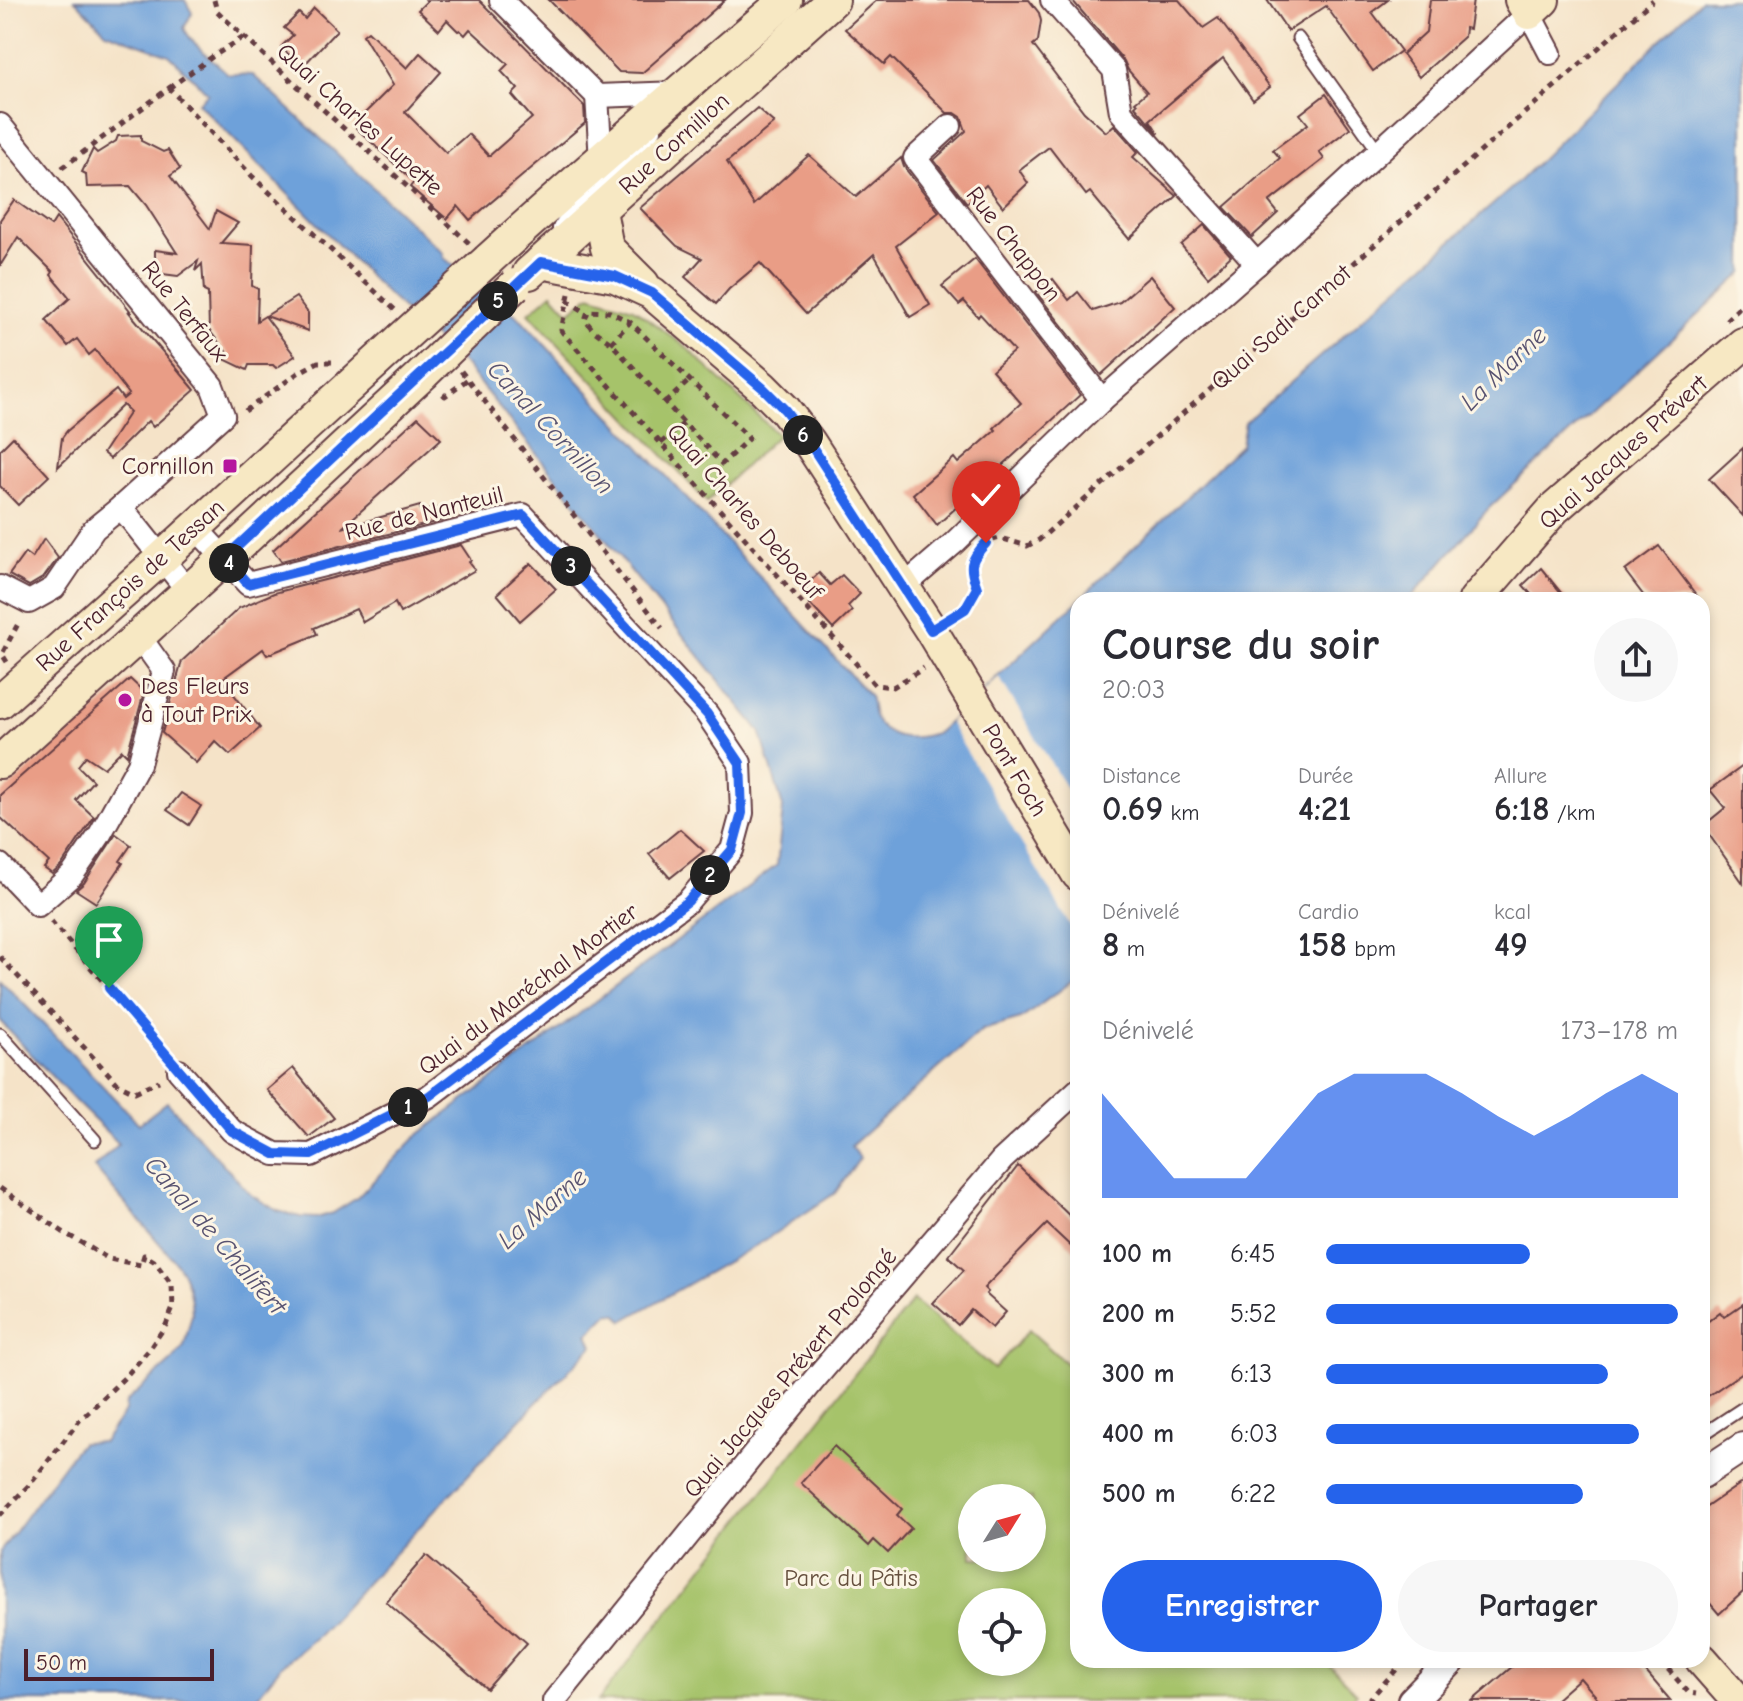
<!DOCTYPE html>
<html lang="fr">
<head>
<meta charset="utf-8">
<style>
  body { margin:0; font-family:"Comic Neue",sans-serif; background:#f7f7f7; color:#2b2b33; height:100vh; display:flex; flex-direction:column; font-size:30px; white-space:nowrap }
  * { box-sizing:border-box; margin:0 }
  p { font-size:26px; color:#7c7c81 }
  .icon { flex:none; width:44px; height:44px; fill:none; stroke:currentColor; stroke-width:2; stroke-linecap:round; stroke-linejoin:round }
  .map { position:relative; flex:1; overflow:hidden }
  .sheet { position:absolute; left:1070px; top:592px; width:640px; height:1076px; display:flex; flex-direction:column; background:#fff; border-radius:24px; box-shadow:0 4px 12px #0003 }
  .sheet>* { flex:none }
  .needle { width:52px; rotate:53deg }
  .tools { position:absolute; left:958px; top:1484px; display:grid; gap:16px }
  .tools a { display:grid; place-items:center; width:88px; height:88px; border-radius:50%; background:#fff; box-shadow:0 4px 12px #0003; font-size:40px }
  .scale { position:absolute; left:24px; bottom:20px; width:190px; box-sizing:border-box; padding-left:8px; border:4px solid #4a1f2b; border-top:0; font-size:22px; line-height:28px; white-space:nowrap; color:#4a1f2b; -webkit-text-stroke:6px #fcf5e5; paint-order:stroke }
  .pin { position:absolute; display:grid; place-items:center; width:68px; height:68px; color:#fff; margin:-82px -34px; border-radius:50% 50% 50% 0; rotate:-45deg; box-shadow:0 0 8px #0007 }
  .pin .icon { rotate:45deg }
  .km { position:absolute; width:40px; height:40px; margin:-20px; border-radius:50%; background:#222; color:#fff; font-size:22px; line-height:40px; text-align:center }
  .round { display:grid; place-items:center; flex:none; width:84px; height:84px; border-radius:42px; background:#f7f7f7 }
  .headline { display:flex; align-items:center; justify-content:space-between; height:136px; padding:0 32px }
  h1 { font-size:44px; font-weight:700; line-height:60px }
  .metrics { display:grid; grid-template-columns:repeat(3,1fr); gap:12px; height:136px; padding:8px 32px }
  .metrics div { display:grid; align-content:center }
  .metrics b { font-size:34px; font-weight:700 }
  .metrics small { font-size:22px; font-weight:400 }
  .metrics p { font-size:22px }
  .chart { height:224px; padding:16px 32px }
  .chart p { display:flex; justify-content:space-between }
  .chart svg { width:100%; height:144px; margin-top:8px; fill:#2563eb; opacity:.7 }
  .cta { display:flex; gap:16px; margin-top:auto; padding:16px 32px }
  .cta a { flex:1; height:92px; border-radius:48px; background:#2563eb; color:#fff; font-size:32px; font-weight:700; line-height:92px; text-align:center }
  .cta a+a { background:#f7f7f7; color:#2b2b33 }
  ul { padding:0 32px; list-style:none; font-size:26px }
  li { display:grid; grid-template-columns:128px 96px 1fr; align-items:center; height:60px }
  li i { height:20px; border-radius:10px; background:#2563eb }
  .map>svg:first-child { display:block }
</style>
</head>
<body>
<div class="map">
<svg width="1743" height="1701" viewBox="0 0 1743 1701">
  <rect width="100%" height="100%" fill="#fcf5e5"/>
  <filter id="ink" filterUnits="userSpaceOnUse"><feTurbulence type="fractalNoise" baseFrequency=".0125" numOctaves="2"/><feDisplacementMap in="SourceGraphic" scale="16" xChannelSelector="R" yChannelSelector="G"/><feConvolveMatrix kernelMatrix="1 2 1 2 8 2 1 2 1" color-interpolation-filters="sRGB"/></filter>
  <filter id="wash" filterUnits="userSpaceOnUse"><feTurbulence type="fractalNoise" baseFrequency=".006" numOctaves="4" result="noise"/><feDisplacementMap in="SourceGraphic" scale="32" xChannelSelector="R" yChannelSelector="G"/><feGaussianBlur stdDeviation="1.8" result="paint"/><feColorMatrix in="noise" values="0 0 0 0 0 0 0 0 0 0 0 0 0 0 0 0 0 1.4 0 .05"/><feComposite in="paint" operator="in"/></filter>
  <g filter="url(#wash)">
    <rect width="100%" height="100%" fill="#f5e3c8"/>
    <g fill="#a6c36b" stroke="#78714b" stroke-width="2" fill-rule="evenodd">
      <path d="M552,293L569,312L590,295L633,308L686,347L778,435L707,502L529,313Z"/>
      <path d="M913,1300L994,1369L1029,1330L1078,1374V1660H1324L1357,1694L1350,1701H598ZM972,1498H1032V1558H972ZM972,1602H1032V1662H972Z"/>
    </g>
    <g fill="#6ea1da" stroke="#5c6082" stroke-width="2">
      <path d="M75,0H185L192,13L184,28C191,44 215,61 228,74L253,75L443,253L444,258L522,320L870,696C872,702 872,710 874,716C885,742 917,740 938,732L1078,601V977L1021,1019L982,1030L851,1146L860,1158L835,1193L762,1242L623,1321L618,1314L609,1313L588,1334L593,1346L535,1404L318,1635L281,1666L254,1701H0V1552L71,1455L81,1443L103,1442L125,1411L126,1402L173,1360L184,1346L192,1314L191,1301L188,1287L183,1273L173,1259L94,1167L119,1144L76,1102L0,1021V979L139,1124L167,1102L251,1195L278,1211L300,1217L316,1218L333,1213L357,1198L417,1136L777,865L783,807L760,731L464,364L391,298L198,103L208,93L169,55L106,32Z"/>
      <path d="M1701,0H1743V273L1489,508L1409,600H1079L1241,445L1245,422L1514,186Z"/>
    </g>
    <path fill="#f5e3c8" d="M999,677L1078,808V938L949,722Z"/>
    <g id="blocks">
      <g fill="#e99d86">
        <path d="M426,0H479L584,106L585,123L470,220L458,206L447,219L410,187L414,182L353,125L393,85L363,35L368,31L407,68L420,53L441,72L405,112L446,153L468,134L489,156L532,118L512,95L518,89L501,71L508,64L470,29L465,35L460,30L458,31L447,20L439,30L418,10L427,1Z"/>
        <path d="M549,0H725L642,73L619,72Z"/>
        <path d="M877,0H1029L1039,13L1041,21L1038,41L1033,45L1084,112L1106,132L1114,125L1138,152L1133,157L1177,196L1129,239L1090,192L1086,195L1049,147L1019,170L1028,183L1003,207L986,185L967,203L934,160L966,131L961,117L955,113H947L891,57L884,64L845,29Z"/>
        <path d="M1072,0H1179L1203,28L1218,18L1270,87L1253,100L1223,58L1150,120L1159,134L1135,106L1137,104L1135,102L1147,92L1128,70L1124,61Z"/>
        <path d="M1267,0H1388L1372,12L1401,51L1373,71L1326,6L1288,31Z"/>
        <path d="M1430,0H1473L1469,29L1465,28L1464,37L1419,77L1402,54L1426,32Z"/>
        <path d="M314,8L337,30L302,67L281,47L293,35L284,28L299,13L305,19Z"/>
        <path d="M1326,94L1350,128L1319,152L1324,159L1269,202L1278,213L1252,237L1224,207L1280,158L1273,150L1308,124L1300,114Z"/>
        <path d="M757,108L774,123L727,162L754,205L809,155L856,197L901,158L904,167L939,212L896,246L930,305L910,317L874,254L806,314L760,263L729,289L716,304L685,277L702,258L677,246L640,208Z"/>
        <path d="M141,135V141L163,152L168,150L180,169L170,176L210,229L216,211L238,223L221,243L253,245L252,286L258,289L257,321L265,316L295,356L276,368L273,365H249L247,370L224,359L228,354L209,330L208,293L204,291L202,264L195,271L198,261L178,276L155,273V250L177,253L146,205L130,186L87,187L86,174L82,172L93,149L97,153L116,141L118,136Z"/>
        <path d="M14,200L51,226L56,218L132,313L128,311L195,390L153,427L148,421L110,459L103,453L130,412L123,405L58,467L62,438L67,431L116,390L123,399L129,394L95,350L89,355L77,339L68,346L46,320L70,298L51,275L53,272L18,237L0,266V220Z"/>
        <path d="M1204,225L1231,256L1208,277L1181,245Z"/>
        <path d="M975,259L1080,395L937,525L913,494L954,458L958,463L996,430L994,428L1021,403L992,370L1014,351L980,314L978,317L964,301L959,305L942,286Z"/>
        <path d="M1150,276L1175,307L1101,375L1036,292L1053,279L1069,300L1078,292L1093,311L1120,302Z"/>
        <path d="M296,297L308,313V331L266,316Z"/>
        <path d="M418,417L441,439L342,528L420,506L421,512L436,508L444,520L281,561L273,550Z"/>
        <path d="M13,437L49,476L18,505L0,486V450Z"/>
        <path d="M1743,448V516L1709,479Z"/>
        <path d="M44,539L58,558L44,577L29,586L9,575L25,553L32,558Z"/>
        <path d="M461,545L471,560L469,562L475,570L400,613L395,603L363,622L356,609L314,628L317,634L306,639L267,655L263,649L222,679L260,728L230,755L215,741L196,763L162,733L182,661L239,608L274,593Z"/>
        <path d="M1659,546L1700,600H1647L1625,571Z"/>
        <path d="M531,563L556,589L520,621L497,594Z"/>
        <path d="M1541,568L1567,600H1536L1523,585Z"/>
        <path d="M819,573L830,585L842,575L860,594L848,606L852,611L833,629L809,603L814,599L804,587Z"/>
        <path d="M130,679L144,692L127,755L122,750L104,768L86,756L78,766L93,781L76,800L94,817L61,866L52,874L44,868L49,862L0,817V795Z"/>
        <path d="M1743,766V883L1703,826L1725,808L1710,790Z"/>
        <path d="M181,793L201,806L189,825L167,810Z"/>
        <path d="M680,829L704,851L670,878L649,854Z"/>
        <path d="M116,834L131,845L120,861L123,863L96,903L76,890L84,883Z"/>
        <path d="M293,1068L334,1118L309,1137L267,1090Z"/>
        <path d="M1018,1166L1078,1224V1253L1047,1224L984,1288L988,1292L986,1294L1006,1312L992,1328L971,1310L958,1325L933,1303L964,1270L948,1256Z"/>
        <path d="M1743,1304V1372L1702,1400V1326L1720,1312L1724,1317Z"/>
        <path d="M834,1446L902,1509L897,1515L911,1528L888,1553L874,1540L869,1546L801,1483Z"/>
        <path d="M1743,1482V1592L1719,1614L1702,1594V1510Z"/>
        <path d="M426,1555L527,1643L487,1689L386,1602Z"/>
        <path d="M1520,1660H1636L1671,1701H1600L1580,1678L1554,1701H1472Z"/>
      </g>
    </g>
  </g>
  <g filter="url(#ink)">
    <use href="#blocks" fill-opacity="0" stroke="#643c43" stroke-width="2"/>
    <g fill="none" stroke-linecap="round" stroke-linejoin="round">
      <defs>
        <g id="service">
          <path d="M1298,38L1379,152"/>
          <path d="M0,1034L95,1140"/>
          <path d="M1702,1435L1743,1408"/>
        </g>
        <g id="minor">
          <path d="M501,0L597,96"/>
          <path d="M1052,0L1114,70L1121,112L1257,264"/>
          <path d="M597,96L678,93"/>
          <path d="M0,125L212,386L223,415L121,507L188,591"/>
          <path d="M950,126L915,158L1102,400"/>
          <path d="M605,197L611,181L650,129"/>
          <path d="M564,229L586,198L601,161L597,96"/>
          <path d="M0,587L29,602L54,588L94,529L121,507"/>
          <path d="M903,587L954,543L1102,400L1257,264L1529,13L1550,53"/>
          <path d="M0,865L38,905L72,875L99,836L139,764L164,671L139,636"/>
          <path d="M179,1071L232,1131L275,1154L311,1155L429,1096L688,901L732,850L742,813L740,763L707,714L523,515L248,584L195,527"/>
          <path d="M554,1701L814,1380L1002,1160L1078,1090"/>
        </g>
        <g id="tertiary">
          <path d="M1702,1474L1743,1447"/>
          <path d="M1412,1701L1452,1660"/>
        </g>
        <g id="secondary">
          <path d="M1521,0L1529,13L1543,0"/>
          <path d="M600,210L607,248L643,284"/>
          <path d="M488,260C585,171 686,86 786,0"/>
          <path d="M541,262L615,276L652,293L763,388L785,410L809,442L931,630L1078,874"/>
          <path d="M529,273L833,0"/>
          <path d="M1475,600L1554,509L1743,344"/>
          <path d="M0,702L162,558L401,339"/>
          <path d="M0,762L225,558L423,374"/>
          <path d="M1702,1660L1738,1701"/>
        </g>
      </defs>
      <use href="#service" stroke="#643c43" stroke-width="15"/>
      <use href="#minor" stroke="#643c43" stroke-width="26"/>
      <use href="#tertiary" stroke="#643c43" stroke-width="32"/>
      <use href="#secondary" stroke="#643c43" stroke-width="36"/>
      <g stroke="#643c43" stroke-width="5" stroke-dasharray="6 6" stroke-linecap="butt">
        <path d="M214,0L217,11L244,37L470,244"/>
        <path d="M169,88L212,57L244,37"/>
        <path d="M62,168L169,88L252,176L395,310"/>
        <path d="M569,294L561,330L563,333L875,685L893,687L924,668"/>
        <path d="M567,300L587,313"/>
        <path d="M1726,320L1743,304"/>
        <path d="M611,343L630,322"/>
        <path d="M461,371L662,628"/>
        <path d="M443,394L445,396L468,379"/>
        <path d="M665,403L690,380"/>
        <path d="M245,411L298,373L318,362H336"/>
        <path d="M661,443L684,423L722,464L749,438L630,322L610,312L588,311L585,320L594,331L611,343L684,423"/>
        <path d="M992,540L1000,538L1027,546L1039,540L1653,0"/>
        <path d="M954,616L965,609L977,588L970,569L974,557"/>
        <path d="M7,662L2,654L19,622"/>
        <path d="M51,921L167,1056"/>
        <path d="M0,957L118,1084L135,1092L159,1081"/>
        <path d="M0,1188L63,1232L109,1259L141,1265L144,1255L154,1261L172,1285L173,1308L166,1325L148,1351L126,1376L79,1421L32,1482L0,1515"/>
        <path d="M1660,1660L1689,1693L1696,1694"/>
        <path d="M1368,1701L1405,1660"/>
      </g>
      <use href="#service" stroke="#fff" stroke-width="11"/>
      <use href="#minor" stroke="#fff" stroke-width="22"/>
      <use href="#tertiary" stroke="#fff" stroke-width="28"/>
      <use href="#secondary" stroke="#f7e8c3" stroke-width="32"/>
      <defs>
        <g id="secondary-bridge">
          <path d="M401,339L488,260"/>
          <path d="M423,374L515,285"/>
        </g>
      </defs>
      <use href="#secondary-bridge" stroke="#643c43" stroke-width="36" stroke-linecap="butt"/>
      <use href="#secondary-bridge" stroke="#f7e8c3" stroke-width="32"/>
    </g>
  </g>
  <g fill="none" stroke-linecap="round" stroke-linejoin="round" filter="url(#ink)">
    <defs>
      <path id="route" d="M109,988L232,1131L275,1154L311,1155L429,1096L688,901L732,850L742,813L740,763L707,714L523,515L248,584L225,558L541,262L615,276L652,293L763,388L785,410L809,442L931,630L965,609L977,588C969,566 969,561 986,543"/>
    </defs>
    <use href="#route" stroke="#fff" stroke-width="16"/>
    <use href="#route" stroke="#2563eb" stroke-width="10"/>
  </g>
  <g fill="#b5179e" stroke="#fcf5e5" stroke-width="3">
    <rect x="222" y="458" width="16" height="16" rx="4"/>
    <circle cx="125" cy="700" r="8"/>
  </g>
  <g text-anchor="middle" stroke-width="6" stroke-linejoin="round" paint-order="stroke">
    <g font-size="24" fill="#4a1f2b" stroke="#fcf5e5">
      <text transform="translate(360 119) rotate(42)" y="8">Quai Charles Lupette</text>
      <text transform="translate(674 143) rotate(-42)" y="8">Rue Cornillon</text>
      <text transform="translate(1014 244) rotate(52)" y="8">Rue Chappon</text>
      <text transform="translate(185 311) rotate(51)" y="8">Rue Terfaux</text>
      <text transform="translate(1281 327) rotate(-41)" y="8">Quai Sadi Carnot</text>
      <text transform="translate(1623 452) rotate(-42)" y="8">Quai Jacques Prévert</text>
      <text transform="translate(745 511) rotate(49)" y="8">Quai Charles Deboeuf</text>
      <text transform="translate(424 513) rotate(-14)" y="8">Rue de Nanteuil</text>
      <text transform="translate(130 585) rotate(-42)" y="8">Rue François de Tessan</text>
      <text transform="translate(1015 770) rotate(59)" y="8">Pont Foch</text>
      <text transform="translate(528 989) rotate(-37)" y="8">Quai du Maréchal Mortier</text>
      <text transform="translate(790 1373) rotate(-50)" y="8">Quai Jacques Prévert Prolongé</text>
    </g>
    <g font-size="24" fill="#4a1f2b" stroke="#fcf5e5" text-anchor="end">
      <text x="214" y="474">Cornillon</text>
      <text x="141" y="694" text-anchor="start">Des Fleurs<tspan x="141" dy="28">à Tout Prix</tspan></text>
    </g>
    <g font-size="24" fill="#66503e" stroke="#fcf5e5">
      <text x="851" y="1586">Parc du Pâtis</text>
    </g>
    <g font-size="26" font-style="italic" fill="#585371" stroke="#fcf5e5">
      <text transform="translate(1503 368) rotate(-44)" y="9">La Marne</text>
      <text transform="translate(551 427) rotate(47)" y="9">Canal Cornillon</text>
      <text transform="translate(542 1208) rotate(-41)" y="9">La Marne</text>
      <text transform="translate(216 1235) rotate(49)" y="9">Canal de Chalifert</text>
    </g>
  </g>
</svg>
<div class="tools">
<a><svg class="needle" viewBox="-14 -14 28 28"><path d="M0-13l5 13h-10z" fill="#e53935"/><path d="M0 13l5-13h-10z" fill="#7c7c81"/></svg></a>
<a><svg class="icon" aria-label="locate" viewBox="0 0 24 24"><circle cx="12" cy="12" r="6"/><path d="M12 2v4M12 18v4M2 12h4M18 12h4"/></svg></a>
</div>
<div class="scale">50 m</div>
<div class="pin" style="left:109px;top:988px;background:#1e9e55"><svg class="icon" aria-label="arrive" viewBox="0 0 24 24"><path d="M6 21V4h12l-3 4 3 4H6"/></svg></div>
<div class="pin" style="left:986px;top:543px;background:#d93025"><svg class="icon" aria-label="check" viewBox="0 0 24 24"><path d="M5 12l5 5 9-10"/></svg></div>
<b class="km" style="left:408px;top:1107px">1</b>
<b class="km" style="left:710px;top:875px">2</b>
<b class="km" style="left:571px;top:566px">3</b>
<b class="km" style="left:229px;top:563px">4</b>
<b class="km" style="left:498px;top:301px">5</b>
<b class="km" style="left:803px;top:435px">6</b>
<section class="sheet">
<div class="headline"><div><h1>Course du soir</h1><p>20:03</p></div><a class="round"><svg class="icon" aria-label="share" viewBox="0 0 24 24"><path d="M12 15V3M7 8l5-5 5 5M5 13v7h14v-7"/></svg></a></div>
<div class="metrics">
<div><p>Distance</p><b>0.69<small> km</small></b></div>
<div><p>Durée</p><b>4:21</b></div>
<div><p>Allure</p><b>6:18<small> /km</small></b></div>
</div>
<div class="metrics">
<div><p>Dénivelé</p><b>8<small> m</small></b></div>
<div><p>Cardio</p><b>158<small> bpm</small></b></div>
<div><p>kcal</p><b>49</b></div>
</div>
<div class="chart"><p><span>Dénivelé</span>173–178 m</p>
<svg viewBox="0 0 160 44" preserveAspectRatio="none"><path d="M0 44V12L10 25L20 38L30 38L40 38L50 25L60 12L70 6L80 6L90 6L100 12L110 19L120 25L130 19L140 12L150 6L160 12V44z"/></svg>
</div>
<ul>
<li><b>100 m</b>6:45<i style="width:58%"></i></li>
<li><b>200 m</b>5:52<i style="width:100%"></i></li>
<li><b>300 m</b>6:13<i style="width:80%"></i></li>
<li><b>400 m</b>6:03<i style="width:89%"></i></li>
<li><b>500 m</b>6:22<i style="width:73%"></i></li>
</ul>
<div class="cta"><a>Enregistrer</a><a>Partager</a></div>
</section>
</div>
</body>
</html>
